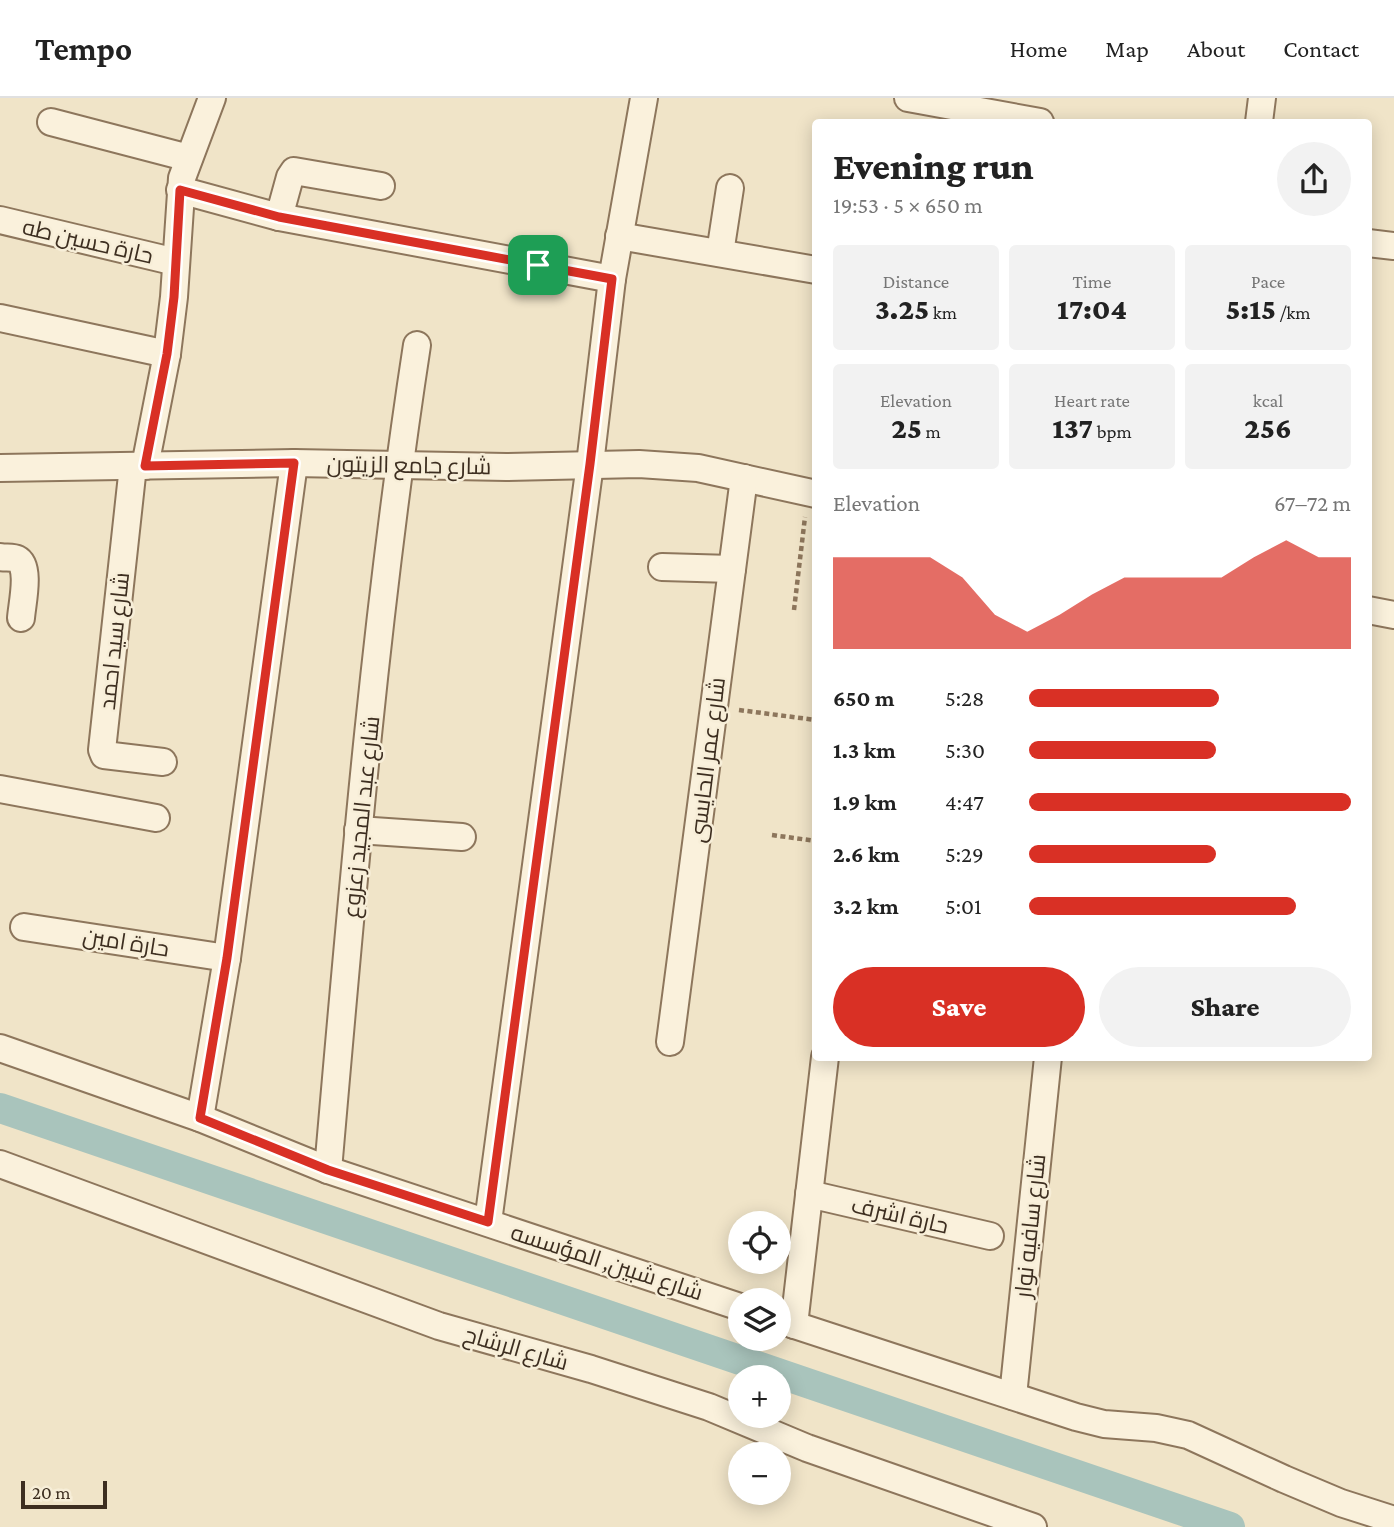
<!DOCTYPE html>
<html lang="en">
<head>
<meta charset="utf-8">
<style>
  body { margin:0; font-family:"Crimson Pro",Cairo,serif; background:#f2f2f2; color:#222; height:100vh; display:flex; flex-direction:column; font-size:26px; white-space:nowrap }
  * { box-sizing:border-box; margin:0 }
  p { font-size:23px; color:#767676 }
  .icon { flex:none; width:38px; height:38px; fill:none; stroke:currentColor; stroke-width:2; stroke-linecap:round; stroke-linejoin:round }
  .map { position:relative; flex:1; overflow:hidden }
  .panel { position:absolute; left:812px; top:21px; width:560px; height:942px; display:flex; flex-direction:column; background:#fff; border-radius:7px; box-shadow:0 4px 18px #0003 }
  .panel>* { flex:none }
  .tools { position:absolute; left:728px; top:1113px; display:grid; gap:14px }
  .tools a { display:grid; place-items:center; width:63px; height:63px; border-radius:50%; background:#fff; box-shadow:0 4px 18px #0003; font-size:35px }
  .scale { position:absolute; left:21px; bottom:18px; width:86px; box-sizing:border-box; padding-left:7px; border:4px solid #3d2e20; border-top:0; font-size:19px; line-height:24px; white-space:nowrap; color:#3d2e20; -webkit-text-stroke:5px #f7eed8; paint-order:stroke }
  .pin { position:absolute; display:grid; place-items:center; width:60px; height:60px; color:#fff; margin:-30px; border-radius:14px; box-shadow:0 4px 10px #0006 }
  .round { display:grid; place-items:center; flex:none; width:74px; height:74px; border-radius:37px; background:#f2f2f2 }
  .head { display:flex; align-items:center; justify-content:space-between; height:119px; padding:0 21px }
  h1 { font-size:38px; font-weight:800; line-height:52px }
  .metrics { display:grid; grid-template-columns:repeat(3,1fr); gap:10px; height:119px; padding:7px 21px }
  .metrics div { display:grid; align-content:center; border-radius:7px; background:#f2f2f2; text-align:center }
  .metrics b { font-size:30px; font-weight:800 }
  .metrics small { font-size:19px; font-weight:400 }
  .metrics p { font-size:19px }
  .chart { height:196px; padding:14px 21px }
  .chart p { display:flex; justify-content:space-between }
  .chart svg { width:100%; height:126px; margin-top:7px; fill:#d93025; opacity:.7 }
  .action { display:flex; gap:14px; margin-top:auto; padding:14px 21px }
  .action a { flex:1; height:80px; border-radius:42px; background:#d93025; color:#fff; font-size:28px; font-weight:800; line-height:80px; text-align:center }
  .action a+a { background:#f2f2f2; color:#222 }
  ul { padding:0 21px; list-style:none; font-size:23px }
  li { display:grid; grid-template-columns:112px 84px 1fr; align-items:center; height:52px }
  li i { height:18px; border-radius:9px; background:#d93025 }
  header { display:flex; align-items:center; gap:42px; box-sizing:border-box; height:98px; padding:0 35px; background:#fff; border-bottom:2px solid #e0e0e0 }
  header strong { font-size:33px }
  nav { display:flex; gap:38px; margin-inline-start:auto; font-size:24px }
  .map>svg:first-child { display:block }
</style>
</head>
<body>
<header>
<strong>Tempo</strong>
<nav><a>Home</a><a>Map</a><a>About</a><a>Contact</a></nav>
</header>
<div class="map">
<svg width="1394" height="1429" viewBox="0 0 1394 1429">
  <rect width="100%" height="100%" fill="#f0e4c8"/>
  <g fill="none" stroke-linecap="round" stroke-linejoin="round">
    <path stroke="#a9c4bc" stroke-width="30" d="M0,1010L1230,1429"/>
    <defs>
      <g id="street">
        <path d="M908,0L1040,24"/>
        <path d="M51,24L189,60"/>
        <path d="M1259,24L1262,0"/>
        <path d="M180,92L279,119L612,181"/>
        <path d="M279,119L290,79L294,73L381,88"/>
        <path d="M0,122L176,164"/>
        <path d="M619,138L816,172"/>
        <path d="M1368,145L1394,148"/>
        <path d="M720,155L730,90"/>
        <path d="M0,220L167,256"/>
        <path d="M133,368L102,652L104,657L163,664"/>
        <path d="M145,368L167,256L174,199L182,80L212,0"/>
        <path d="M0,370L294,365L506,369L639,366L698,370L816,396"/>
        <path d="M0,459C5,460 13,459 17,461C31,468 22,506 21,520"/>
        <path d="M662,469L732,471"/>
        <path d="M1368,512L1394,517"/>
        <path d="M0,691L156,720"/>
        <path d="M358,732L462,739"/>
        <path d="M24,829L227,860"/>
        <path d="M670,944L744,380"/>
        <path d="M0,950L200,1020L328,1072L740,1209"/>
        <path d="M200,1020L227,860L294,365"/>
        <path d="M0,1066L439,1228L591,1271L709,1309L807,1350L1033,1429"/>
        <path d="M328,1072C352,797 375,520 417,247"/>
        <path d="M809,1096L990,1138"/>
        <path d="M488,1124L590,366L612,181L644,0"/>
        <path d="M779,1222L1076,1319L1104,1326L1156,1330L1188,1337L1284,1381L1341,1405L1394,1422"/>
        <path d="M794,1227L825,959"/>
        <path d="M1013,1298L1048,959"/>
      </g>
    </defs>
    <use href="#street" stroke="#8d765c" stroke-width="30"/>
    <g stroke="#8d765c" stroke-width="4.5" stroke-dasharray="5 3.5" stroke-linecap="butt">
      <path d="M794,512L805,419"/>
      <path d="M739,612L816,622"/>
      <path d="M772,737L816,743"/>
    </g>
    <use href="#street" stroke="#faf1dc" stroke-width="26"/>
  </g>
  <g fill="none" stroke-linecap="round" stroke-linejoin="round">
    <defs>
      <path id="route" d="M180,92L279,119L612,181L590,366L488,1124L328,1072L200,1020L227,860L294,365L145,368L167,256L174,199Z"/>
    </defs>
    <use href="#route" stroke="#fff" stroke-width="14"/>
    <use href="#route" stroke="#d93025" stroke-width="9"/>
  </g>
  <g text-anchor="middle" stroke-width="5" stroke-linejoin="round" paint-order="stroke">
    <g font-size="23" fill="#3d2e20" stroke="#f7eed8">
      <text transform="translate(88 143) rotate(13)" y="8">حارة حسين طه</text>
      <text transform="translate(409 367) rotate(1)" y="8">شارع جامع الزيتون</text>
      <text transform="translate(114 543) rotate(-84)" y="8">شارع سيد احمد</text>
      <text transform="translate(707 662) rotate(-83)" y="8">شارع عمر الحايسى</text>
      <text transform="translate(361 719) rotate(-84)" y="8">شارع عبد المجيد زعزوع</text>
      <text transform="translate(126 844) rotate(9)" y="8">حارة امين</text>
      <text transform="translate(900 1117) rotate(13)" y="8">حارة اشرف</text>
      <text transform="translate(1030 1128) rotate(-84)" y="8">شارع سافيه نوار</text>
      <text transform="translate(607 1164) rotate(18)" y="8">شارع شبين, المؤسسه</text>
      <text transform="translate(516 1250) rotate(16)" y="8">شارع الرشاح</text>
    </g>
  </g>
</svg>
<div class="tools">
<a><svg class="icon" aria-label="locate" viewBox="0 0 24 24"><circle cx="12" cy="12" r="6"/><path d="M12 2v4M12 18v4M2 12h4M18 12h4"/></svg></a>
<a><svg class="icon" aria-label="layers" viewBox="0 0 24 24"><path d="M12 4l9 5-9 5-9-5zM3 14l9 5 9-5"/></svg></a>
<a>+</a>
<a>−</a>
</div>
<div class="scale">20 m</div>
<div class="pin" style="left:538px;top:167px;background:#1e9e55"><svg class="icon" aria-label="arrive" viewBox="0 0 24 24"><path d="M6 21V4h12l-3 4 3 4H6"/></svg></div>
<section class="panel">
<div class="head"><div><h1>Evening run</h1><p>19:53 · 5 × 650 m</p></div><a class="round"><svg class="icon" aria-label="share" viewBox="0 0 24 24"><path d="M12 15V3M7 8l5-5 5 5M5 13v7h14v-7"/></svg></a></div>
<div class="metrics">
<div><p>Distance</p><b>3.25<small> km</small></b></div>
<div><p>Time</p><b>17:04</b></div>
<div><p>Pace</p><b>5:15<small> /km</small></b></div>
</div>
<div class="metrics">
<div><p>Elevation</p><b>25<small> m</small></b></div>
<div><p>Heart rate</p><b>137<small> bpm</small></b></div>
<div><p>kcal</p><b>256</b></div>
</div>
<div class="chart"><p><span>Elevation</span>67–72 m</p>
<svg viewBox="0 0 160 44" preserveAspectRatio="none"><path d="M0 44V12L10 12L20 12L30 12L40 19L50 32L60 38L70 32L80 25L90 19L100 19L110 19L120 19L130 12L140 6L150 12L160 12V44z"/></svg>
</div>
<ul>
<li><b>650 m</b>5:28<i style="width:59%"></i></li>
<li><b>1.3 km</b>5:30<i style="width:58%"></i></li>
<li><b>1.9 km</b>4:47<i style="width:100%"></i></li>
<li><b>2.6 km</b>5:29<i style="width:58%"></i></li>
<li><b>3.2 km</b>5:01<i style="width:83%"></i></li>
</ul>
<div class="action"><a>Save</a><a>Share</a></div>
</section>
</div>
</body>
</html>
